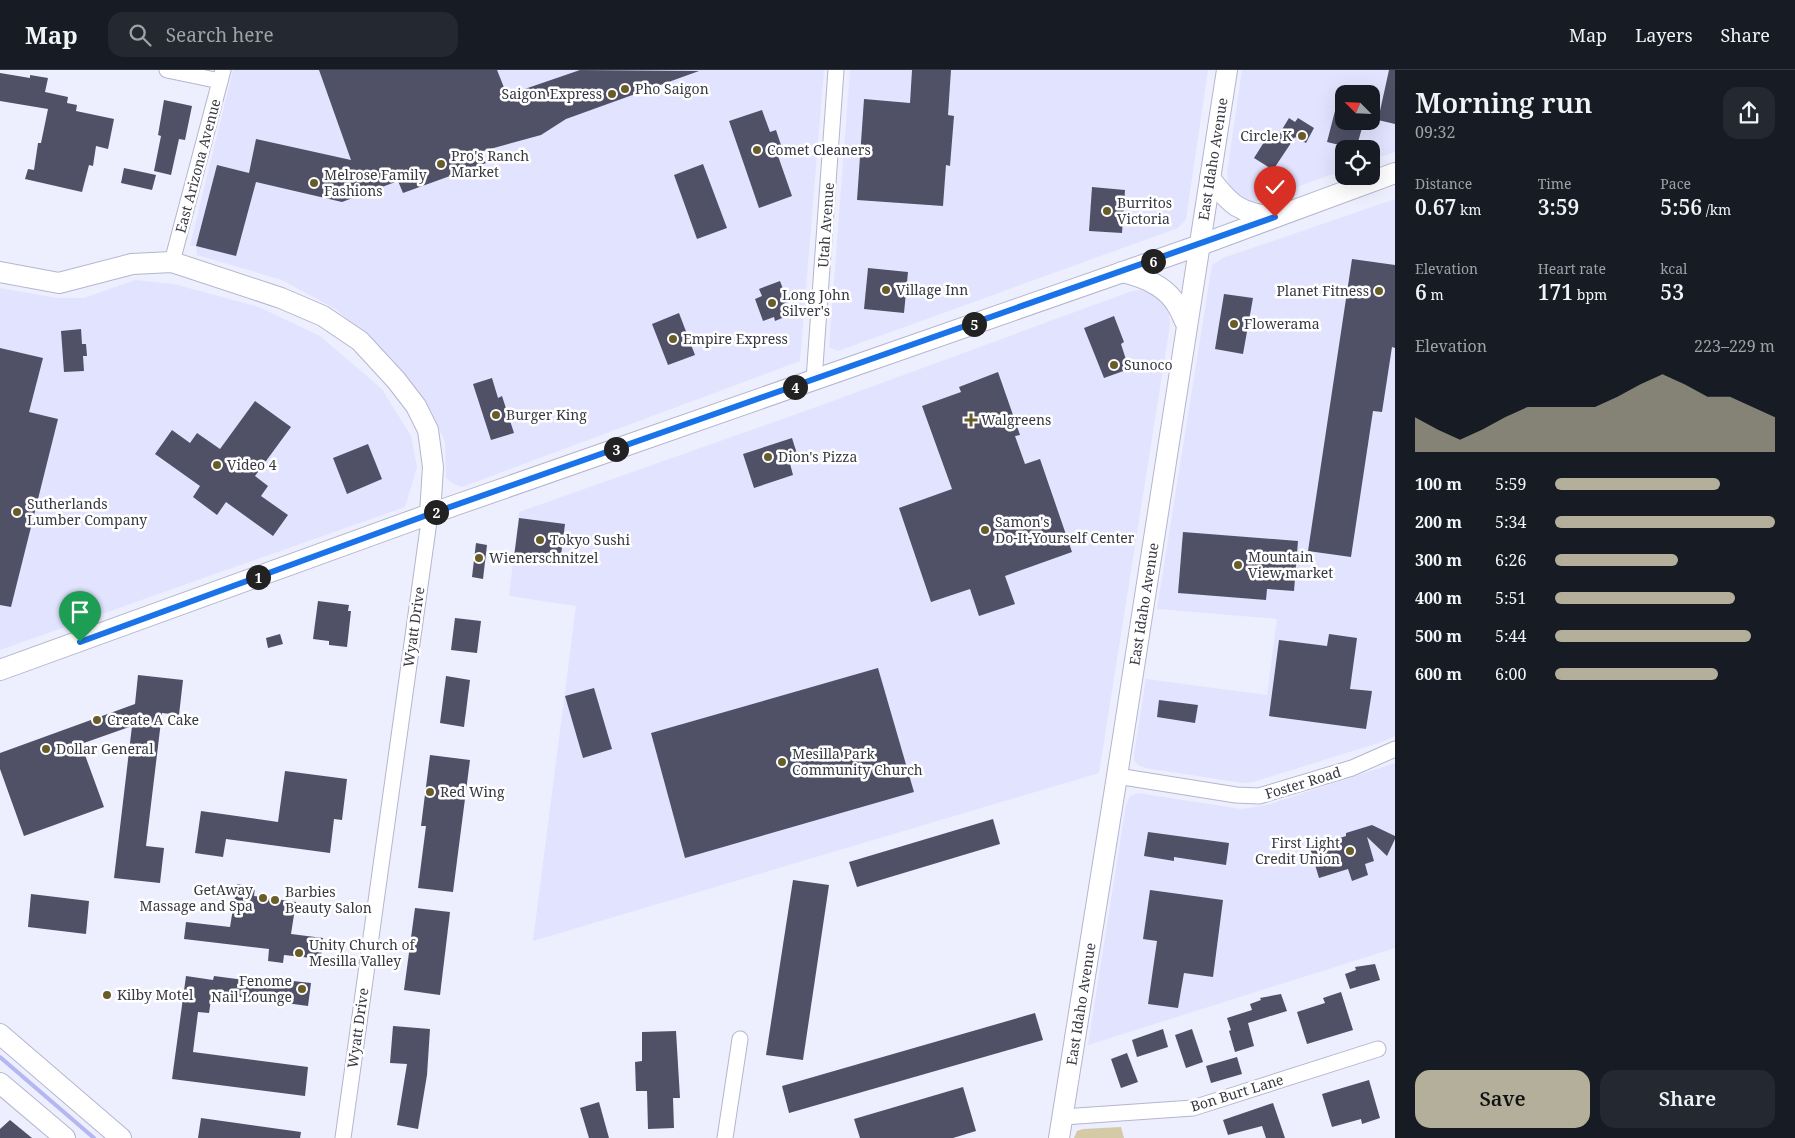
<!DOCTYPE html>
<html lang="en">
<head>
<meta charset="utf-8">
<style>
  body { margin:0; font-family:"Noto Serif",serif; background:#242831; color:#f1f3f6; height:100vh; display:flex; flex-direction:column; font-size:19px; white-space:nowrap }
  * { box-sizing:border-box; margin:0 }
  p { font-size:16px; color:#9ea1a6 }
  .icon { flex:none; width:28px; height:28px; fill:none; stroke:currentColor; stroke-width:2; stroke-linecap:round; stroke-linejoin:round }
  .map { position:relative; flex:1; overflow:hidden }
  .drawer { display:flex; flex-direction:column; background:#171b24; width:400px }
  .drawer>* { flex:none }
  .needle { width:32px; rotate:294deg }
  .tools { position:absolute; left:1335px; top:15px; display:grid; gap:10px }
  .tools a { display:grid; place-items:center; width:45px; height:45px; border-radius:10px; background:#171b24; box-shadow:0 5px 20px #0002; font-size:25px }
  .pin { position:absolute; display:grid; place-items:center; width:42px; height:42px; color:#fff; margin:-51px -21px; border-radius:50% 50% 50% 0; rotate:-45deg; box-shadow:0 0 5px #0007 }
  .pin .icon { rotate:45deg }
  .km { position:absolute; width:25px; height:25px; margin:-12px; border-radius:50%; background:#222; color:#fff; font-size:14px; line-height:25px; text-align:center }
  .round { display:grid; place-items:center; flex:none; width:52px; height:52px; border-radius:15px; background:#242831 }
  .overview { display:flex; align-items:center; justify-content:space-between; height:85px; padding:0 20px }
  h1 { font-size:28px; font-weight:600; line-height:38px }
  .stats { display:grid; grid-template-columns:repeat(3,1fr); gap:8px; height:85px; padding:5px 20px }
  .stats div { display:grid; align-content:center }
  .stats b { font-size:21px; font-weight:600 }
  .stats small { font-size:14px; font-weight:400 }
  .stats p { font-size:14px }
  .chart { height:140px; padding:10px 20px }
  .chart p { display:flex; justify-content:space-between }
  .chart svg { width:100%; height:90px; margin-top:5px; fill:#b3af9a; opacity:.7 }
  .button { display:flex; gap:10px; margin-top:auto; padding:10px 20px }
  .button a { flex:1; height:58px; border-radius:15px; background:#b3af9a; color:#111; font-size:20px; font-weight:600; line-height:58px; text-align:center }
  .button a+a { background:#242831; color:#f1f3f6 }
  ul { padding:0 20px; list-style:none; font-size:16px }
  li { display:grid; grid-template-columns:80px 60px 1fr; align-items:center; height:38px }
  li i { height:12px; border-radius:6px; background:#b3af9a }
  header { display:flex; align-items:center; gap:30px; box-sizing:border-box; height:70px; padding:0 25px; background:#171b24; border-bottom:1px solid #363941 }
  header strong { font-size:24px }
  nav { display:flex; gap:28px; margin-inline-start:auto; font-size:18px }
  .search { width:350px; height:45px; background:#242831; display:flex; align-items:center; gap:12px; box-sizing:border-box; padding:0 18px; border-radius:15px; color:#9ea1a6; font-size:19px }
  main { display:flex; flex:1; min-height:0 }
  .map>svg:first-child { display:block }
</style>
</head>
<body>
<header>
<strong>Map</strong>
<div class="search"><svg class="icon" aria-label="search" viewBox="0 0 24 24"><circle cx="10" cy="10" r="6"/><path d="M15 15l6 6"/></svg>Search here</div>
<nav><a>Map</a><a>Layers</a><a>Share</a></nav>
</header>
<main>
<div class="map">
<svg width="1395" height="1068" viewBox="0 0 1395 1068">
  <rect width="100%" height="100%" fill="#edeefe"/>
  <g fill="#e2e4ff" fill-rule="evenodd">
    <path d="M233,0H824L800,291L462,417L454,414L446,408L445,372L431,340L394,292L337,240L282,210L197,185L196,176H190Z"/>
    <path d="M850,0H1208L1186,149L1178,158L838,281L829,277Z"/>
    <path d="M1242,0H1395V82L1371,90V79H1344V100L1261,130L1253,132L1245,131L1232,120L1228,112L1227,103ZM1344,24H1371V51H1344Z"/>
    <path d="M1395,129V666L1382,672L1253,712L1243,713L1145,698L1138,695L1134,690V684L1146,609L1267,625L1277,549L1157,539L1212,195L1223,188Z"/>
    <path d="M135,210L174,214L259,237L320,266L382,319L411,366L417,397L405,437L0,580V218L57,228H84Z"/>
    <path d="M1141,220L1159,225L1169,239L1170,255L1099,703L533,871L576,536L509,526L519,442L819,336L1132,221Z"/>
    <path d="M1395,693V878L1088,975L1126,735L1130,726L1138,723L1241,739L1249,738L1270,734Z"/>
  </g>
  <path fill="#d4cba6" d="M1121,1057L1124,1068H1074L1077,1061L1083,1059Z"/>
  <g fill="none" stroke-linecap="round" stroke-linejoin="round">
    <path stroke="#b4b7f1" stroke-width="4" d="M0,987L94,1068"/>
  </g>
  <g fill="#505167">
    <path d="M319,0H497L507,25L580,0L699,1L566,49L541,65L483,81L486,93L403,123L398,111L342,132L256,112L236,186L196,176L217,95L249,103L256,69L351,90Z"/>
    <path d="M912,0H951L948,45L954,46L950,96L946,95L943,136L857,130L864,29L910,33Z"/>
    <path d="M1389,0H1395V54L1378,50Z"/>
    <path d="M0,3L30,8V5L48,8L45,22L68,27L67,33L77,35L76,41L114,49L108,79L96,76L93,96L89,95L82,122L25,109L28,99L34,100L38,73H41L48,39L0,31Z"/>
    <path d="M164,30L192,36L185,70L179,69L171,105L154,101L161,66L158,65Z"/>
    <path d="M762,40L770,62L776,60L783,81L777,83L792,126L759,138L729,51Z"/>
    <path d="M1335,41L1344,44V51H1364L1356,79L1327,72Z"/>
    <path d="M1289,48L1295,52L1298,48L1314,58L1306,73L1295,67L1273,100L1254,88L1271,61L1278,66Z"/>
    <path d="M703,94L727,158L697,169L674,105Z"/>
    <path d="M124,98L156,105L152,120L121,113Z"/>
    <path d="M1092,117L1125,120L1122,163L1089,161Z"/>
    <path d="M1352,189L1395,195V278L1392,277L1382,342L1373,341L1351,487L1308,481Z"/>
    <path d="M868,198L908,202L904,243L864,239Z"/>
    <path d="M780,211L788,232L783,234L787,246L775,251L774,247L763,251L755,229L762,226L759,219Z"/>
    <path d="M1224,224L1253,228L1243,284L1215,279Z"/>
    <path d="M679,243L695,285L668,295L652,254Z"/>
    <path d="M1114,246L1124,272L1121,274L1129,299L1104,308L1084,258Z"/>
    <path d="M81,259L82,274H86L87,286H83L84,301L64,302L61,261Z"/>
    <path d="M0,278L43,288L29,342L58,349L11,537L0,535Z"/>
    <path d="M998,302L1020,365L1015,366L1025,394L1040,389L1072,482L1005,506L1015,534L979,546L970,519L931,532L899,438L952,419L922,336L961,322L959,317Z"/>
    <path d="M492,308L498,328L502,326L514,363L491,370L473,314Z"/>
    <path d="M255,331L291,357L255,406L268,416L261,426L288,445L273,466L226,432L217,445L193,427L200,416L155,384L172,360L190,373L197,363L220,379Z"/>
    <path d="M792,368L798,387L789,390L793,405L754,418L743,384Z"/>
    <path d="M368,374L382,409L347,424L333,388Z"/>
    <path d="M519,448L565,454L560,493L514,487Z"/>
    <path d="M1183,462L1298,471L1294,521L1267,519L1266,530L1178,523Z"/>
    <path d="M476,473L487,475L483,509L472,507Z"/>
    <path d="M318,531L349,535L348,541H351L347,577L329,575V571L313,569Z"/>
    <path d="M455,548L481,551L477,583L451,580Z"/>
    <path d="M280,564L283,574L268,578L266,568Z"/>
    <path d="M1329,564L1357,568L1350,619L1372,621L1366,659L1269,646L1279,570L1327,576Z"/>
    <path d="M878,598L914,722L685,788L651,663Z"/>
    <path d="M138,605L183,610L179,645L162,643L146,776L164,778L160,813L114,808L132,656L81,674L104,737L24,766L0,699V683L135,634Z"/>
    <path d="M446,606L470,610L464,657L440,653Z"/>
    <path d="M594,618L612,679L583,688L565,626Z"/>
    <path d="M1159,630L1198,635L1195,653L1157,647Z"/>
    <path d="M430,685L470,690L453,822L418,818L426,756H421Z"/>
    <path d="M285,701L347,709L342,750L334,749L330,783L226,769L223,787L195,783L201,741L278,752Z"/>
    <path d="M993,749L1000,774L857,817L849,792Z"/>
    <path d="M1372,755L1395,766V769L1387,786L1367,767L1374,791L1365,794L1368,805L1352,811L1348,799L1319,808L1310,778L1346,766V763Z"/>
    <path d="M1148,762L1229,773L1226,795L1174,787V791L1144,786Z"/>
    <path d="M793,810L829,815L803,990L766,985Z"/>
    <path d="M237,814L255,817L254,826L296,832L291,864L323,868L321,889L284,885L283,893L268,891L269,879L184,869L186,852L230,857Z"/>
    <path d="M1150,820L1223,830L1213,907L1184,903L1178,938L1148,934L1157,871L1143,869Z"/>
    <path d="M31,824L89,831L86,864L28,857Z"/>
    <path d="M415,838L450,842L440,925L404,920Z"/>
    <path d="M1375,894L1380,910L1350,919L1345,904L1356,900L1355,897Z"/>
    <path d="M186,906L213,910L214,906L283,915L284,910L311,913L308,936L212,923L209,943L198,942L193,982L308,997L305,1026L172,1009Z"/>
    <path d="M1341,922L1353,960L1307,974L1297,942L1325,933L1323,928Z"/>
    <path d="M1281,924L1287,941L1248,953L1254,976L1235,982L1229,961L1231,960L1227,948L1252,940L1250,934L1261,930L1260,928Z"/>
    <path d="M1035,943L1043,970L789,1043L782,1016Z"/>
    <path d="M393,956L430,959L427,1005L418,1059L397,1055L407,994L390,993Z"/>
    <path d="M1163,959L1168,977L1137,987L1132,970Z"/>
    <path d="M1192,959L1203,992L1186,998L1175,965Z"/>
    <path d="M676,961L680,1028H673L674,1058L648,1059L647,1021H636L635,992L642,991V962Z"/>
    <path d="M1127,983L1138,1012L1121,1018L1111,989Z"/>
    <path d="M1237,987L1242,1004L1211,1013L1206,996Z"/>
    <path d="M1369,1010L1380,1048L1362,1054L1361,1049L1332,1057L1322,1024Z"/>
    <path d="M963,1017L976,1061L953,1068H860L854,1049Z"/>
    <path d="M599,1032L609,1068H589L580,1038Z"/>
    <path d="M1273,1033L1285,1068H1266L1262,1056L1228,1065L1223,1050Z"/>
    <path d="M201,1048L301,1062L300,1068H198Z"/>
    <path d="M10,1050L32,1068H0V1059Z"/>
  </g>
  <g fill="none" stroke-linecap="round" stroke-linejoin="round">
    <defs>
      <g id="street">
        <path d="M167,0L220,11"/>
        <path d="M172,192L223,0"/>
        <path d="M814,310L836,0"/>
        <path d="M1117,706L1236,725L1259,726L1352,698L1395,679"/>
        <path d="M1063,1047L1193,1038L1378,979"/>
        <path d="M343,1068L430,444"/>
        <path d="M725,1068L740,969"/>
      </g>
      <g id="secondary">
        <path d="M1210,108C1231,136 1240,143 1275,147"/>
        <path d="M0,202L59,213L132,194L172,192L281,228L323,246L360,271L396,310L416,336L428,360L433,397L430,444"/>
        <path d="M1122,202C1144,207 1167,216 1178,237C1182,243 1183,249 1187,255"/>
        <path d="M0,600L430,444L1200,175L1395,103"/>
        <path d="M0,964L121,1068"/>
        <path d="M0,1013L65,1068"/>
        <path d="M1059,1068L1117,706L1227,0"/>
      </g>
    </defs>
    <use href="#street" stroke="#b4b6cf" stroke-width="17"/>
    <use href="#secondary" stroke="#b4b6cf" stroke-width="22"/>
    <use href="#street" stroke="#fff" stroke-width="15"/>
    <use href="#secondary" stroke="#fff" stroke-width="20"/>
  </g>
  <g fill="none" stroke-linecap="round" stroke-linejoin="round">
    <defs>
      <path id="route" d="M80,572L430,444L1275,147"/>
    </defs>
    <use href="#route" stroke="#fff" stroke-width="10"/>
    <use href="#route" stroke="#1a73e8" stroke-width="6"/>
  </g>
  <g fill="#685c29" stroke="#fff" stroke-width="2">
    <circle cx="625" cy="19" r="5"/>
    <circle cx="612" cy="24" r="5"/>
    <circle cx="1302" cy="66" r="5"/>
    <circle cx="757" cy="80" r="5"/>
    <circle cx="441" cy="94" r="5"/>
    <circle cx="314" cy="113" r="5"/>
    <circle cx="1107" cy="141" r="5"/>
    <circle cx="886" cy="220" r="5"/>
    <circle cx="1379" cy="221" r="5"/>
    <circle cx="772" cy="233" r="5"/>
    <circle cx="1234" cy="254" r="5"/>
    <circle cx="673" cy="269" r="5"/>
    <circle cx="1114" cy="295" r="5"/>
    <circle cx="496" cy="345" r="5"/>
    <path d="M968.5 342.5h5v5h5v5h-5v5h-5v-5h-5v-5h5z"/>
    <circle cx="768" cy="387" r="5"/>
    <circle cx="217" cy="395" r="5"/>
    <circle cx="17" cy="442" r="5"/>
    <circle cx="985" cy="460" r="5"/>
    <circle cx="540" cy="470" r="5"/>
    <circle cx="479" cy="488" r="5"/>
    <circle cx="1238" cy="495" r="5"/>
    <circle cx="97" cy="650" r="5"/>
    <circle cx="46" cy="679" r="5"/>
    <circle cx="782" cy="692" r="5"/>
    <circle cx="430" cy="722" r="5"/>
    <circle cx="1350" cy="781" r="5"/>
    <circle cx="263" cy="828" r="5"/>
    <circle cx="275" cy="830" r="5"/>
    <circle cx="299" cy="883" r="5"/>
    <circle cx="302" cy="919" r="5"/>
    <circle cx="107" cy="925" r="5"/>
  </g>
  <g text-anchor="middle" stroke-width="5" stroke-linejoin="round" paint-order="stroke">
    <g font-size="14" fill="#373842" stroke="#fff" text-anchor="start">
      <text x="635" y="24">Pho Saigon</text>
      <text x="602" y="29" text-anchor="end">Saigon Express</text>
      <text x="1292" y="71" text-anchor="end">Circle K</text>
      <text x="767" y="85">Comet Cleaners</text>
      <text x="451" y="91">Pro's Ranch<tspan x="451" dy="16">Market</tspan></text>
      <text x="324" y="110">Melrose Family<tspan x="324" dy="16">Fashions</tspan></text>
      <text x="1117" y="138">Burritos<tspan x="1117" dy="16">Victoria</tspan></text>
      <text x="896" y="225">Village Inn</text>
      <text x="1369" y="226" text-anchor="end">Planet Fitness</text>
      <text x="782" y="230">Long John<tspan x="782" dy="16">Silver's</tspan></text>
      <text x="1244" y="259">Flowerama</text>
      <text x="683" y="274">Empire Express</text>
      <text x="1124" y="300">Sunoco</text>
      <text x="506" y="350">Burger King</text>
      <text x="981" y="355">Walgreens</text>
      <text x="778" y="392">Dion's Pizza</text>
      <text x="227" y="400">Video 4</text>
      <text x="27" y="439">Sutherlands<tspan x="27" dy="16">Lumber Company</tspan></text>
      <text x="995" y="457">Samon's<tspan x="995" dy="16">Do-It-Yourself Center</tspan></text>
      <text x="550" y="475">Tokyo Sushi</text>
      <text x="1248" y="492">Mountain<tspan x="1248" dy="16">View market</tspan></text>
      <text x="489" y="493">Wienerschnitzel</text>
      <text x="107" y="655">Create A Cake</text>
      <text x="56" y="684">Dollar General</text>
      <text x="792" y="689">Mesilla Park<tspan x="792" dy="16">Community Church</tspan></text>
      <text x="440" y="727">Red Wing</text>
      <text x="1340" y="778" text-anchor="end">First Light<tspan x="1340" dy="16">Credit Union</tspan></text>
      <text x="253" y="825" text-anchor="end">GetAway<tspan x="253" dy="16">Massage and Spa</tspan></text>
      <text x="285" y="827">Barbies<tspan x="285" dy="16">Beauty Salon</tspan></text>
      <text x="309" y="880">Unity Church of<tspan x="309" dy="16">Mesilla Valley</tspan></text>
      <text x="292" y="916" text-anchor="end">Fenome<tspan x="292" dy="16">Nail Lounge</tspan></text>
      <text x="117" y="930">Kilby Motel</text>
    </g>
    <g font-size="14" fill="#373842" stroke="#fff">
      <text transform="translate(1213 89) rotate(-81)" y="5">East Idaho Avenue</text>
      <text transform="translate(198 96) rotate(-75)" y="5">East Arizona Avenue</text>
      <text transform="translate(826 155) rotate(-86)" y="5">Utah Avenue</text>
      <text transform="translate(1144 534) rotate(-81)" y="5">East Idaho Avenue</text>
      <text transform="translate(414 557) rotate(-82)" y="5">Wyatt Drive</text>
      <text transform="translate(1303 713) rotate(-17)" y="5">Foster Road</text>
      <text transform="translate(1081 934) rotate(-81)" y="5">East Idaho Avenue</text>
      <text transform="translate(358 958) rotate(-82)" y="5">Wyatt Drive</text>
      <text transform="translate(1237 1023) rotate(-17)" y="5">Bon Burt Lane</text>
    </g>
  </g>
</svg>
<div class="tools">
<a><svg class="needle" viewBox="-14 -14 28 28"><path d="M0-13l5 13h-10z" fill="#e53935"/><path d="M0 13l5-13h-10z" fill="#9ea1a6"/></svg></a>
<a><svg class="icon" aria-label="locate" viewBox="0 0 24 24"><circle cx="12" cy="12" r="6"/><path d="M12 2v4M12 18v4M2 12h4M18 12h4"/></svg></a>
</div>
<div class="pin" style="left:80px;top:572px;background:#1e9e55"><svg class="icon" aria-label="arrive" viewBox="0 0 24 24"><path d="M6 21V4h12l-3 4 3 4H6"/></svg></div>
<div class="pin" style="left:1275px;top:147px;background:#d93025"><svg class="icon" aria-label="check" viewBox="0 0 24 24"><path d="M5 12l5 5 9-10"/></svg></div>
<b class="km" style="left:258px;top:507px">1</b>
<b class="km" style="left:436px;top:442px">2</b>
<b class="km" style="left:616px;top:379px">3</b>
<b class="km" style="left:795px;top:317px">4</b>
<b class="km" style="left:974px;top:254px">5</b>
<b class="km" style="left:1153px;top:191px">6</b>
</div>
<section class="drawer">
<div class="overview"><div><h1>Morning run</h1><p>09:32</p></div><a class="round"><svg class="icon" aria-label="share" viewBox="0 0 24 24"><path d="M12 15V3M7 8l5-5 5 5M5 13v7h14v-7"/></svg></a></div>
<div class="stats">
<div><p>Distance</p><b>0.67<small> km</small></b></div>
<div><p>Time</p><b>3:59</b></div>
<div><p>Pace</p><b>5:56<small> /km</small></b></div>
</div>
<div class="stats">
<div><p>Elevation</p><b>6<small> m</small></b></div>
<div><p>Heart rate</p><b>171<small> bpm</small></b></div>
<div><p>kcal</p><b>53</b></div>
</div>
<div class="chart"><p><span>Elevation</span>223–229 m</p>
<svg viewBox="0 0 160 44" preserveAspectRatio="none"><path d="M0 44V27L10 33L20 38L30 33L40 27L50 22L60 22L70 22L80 22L90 17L100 11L110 6L120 11L130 17L140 17L150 22L160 27V44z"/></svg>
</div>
<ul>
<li><b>100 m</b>5:59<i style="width:75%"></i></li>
<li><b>200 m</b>5:34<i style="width:100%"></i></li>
<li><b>300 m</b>6:26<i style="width:56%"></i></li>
<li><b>400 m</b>5:51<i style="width:82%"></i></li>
<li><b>500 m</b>5:44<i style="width:89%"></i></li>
<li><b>600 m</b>6:00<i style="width:74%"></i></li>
</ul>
<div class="button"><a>Save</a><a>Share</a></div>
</section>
</main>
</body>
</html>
